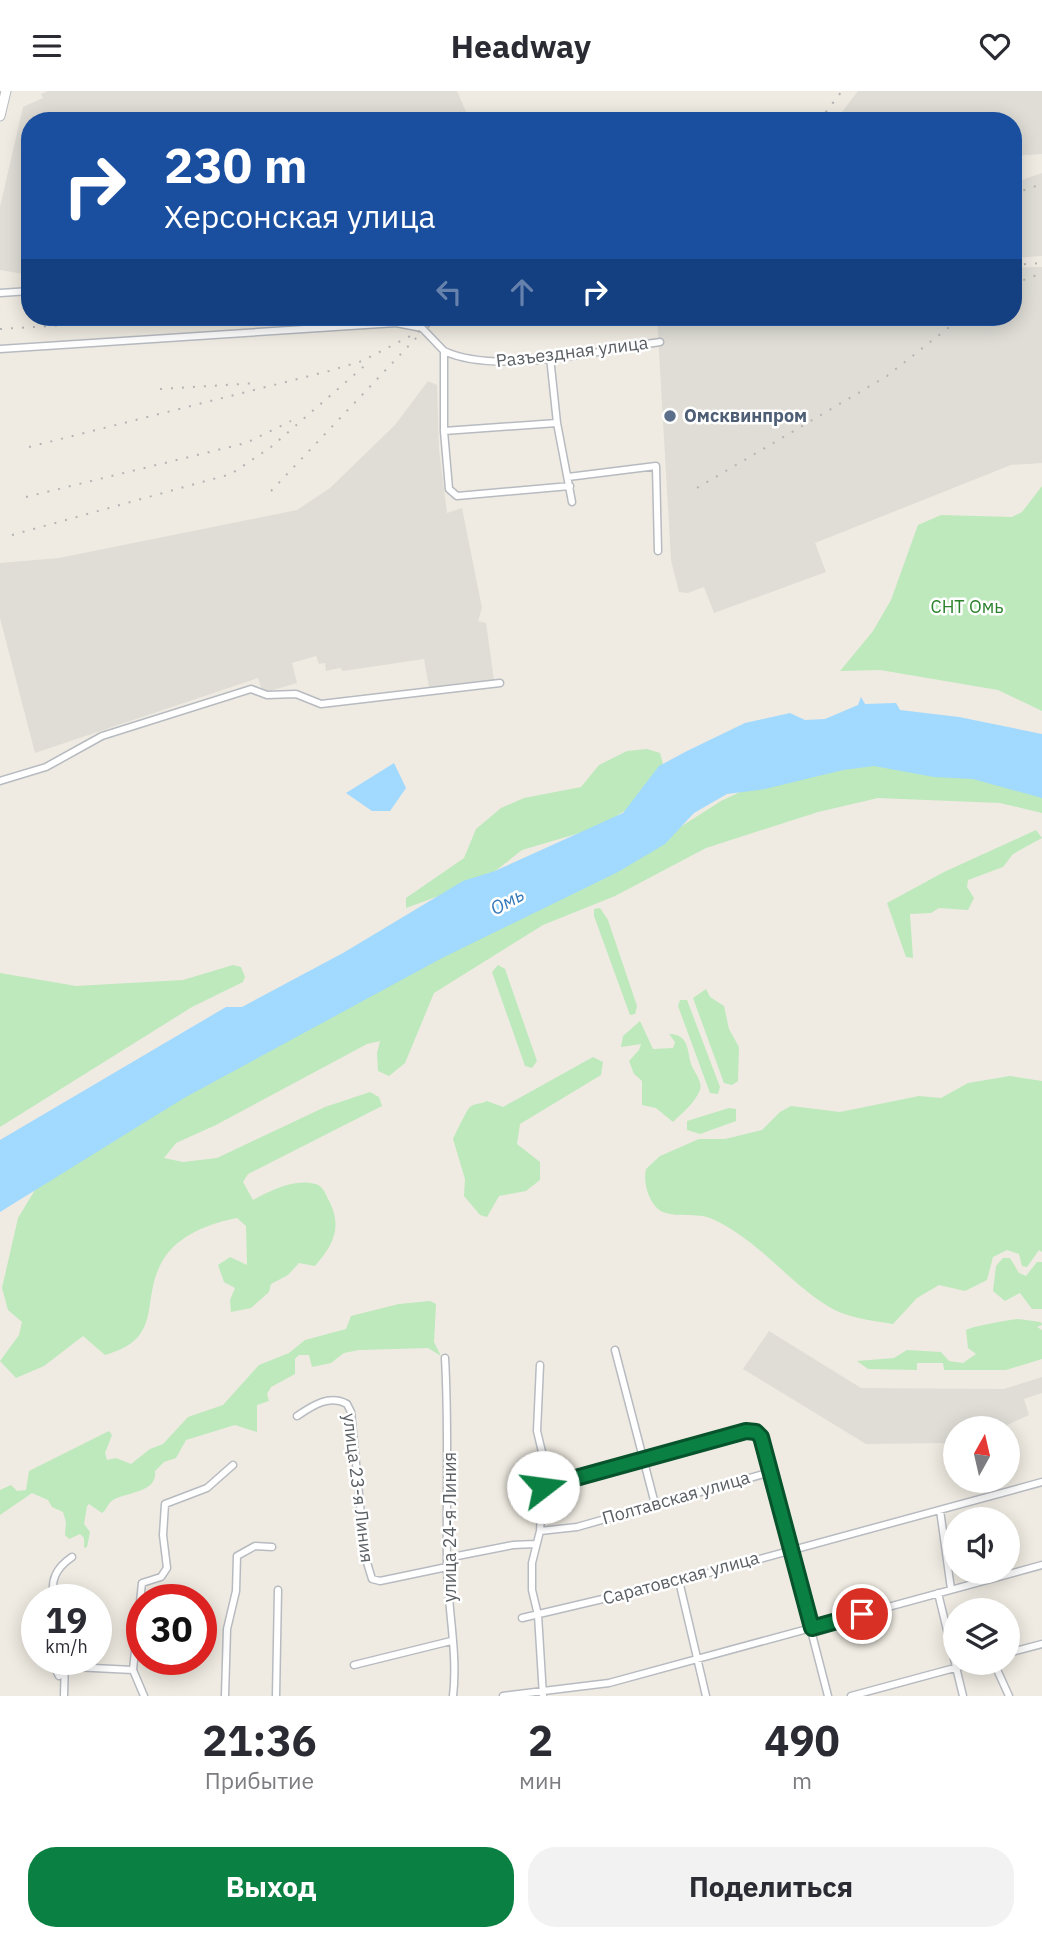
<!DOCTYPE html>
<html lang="ru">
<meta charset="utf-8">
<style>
body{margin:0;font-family:"IBM Plex Sans",sans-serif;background:#f2f2f3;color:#2b2b33;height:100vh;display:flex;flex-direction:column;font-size:26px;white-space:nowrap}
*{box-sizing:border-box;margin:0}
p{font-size:23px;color:#7c7c81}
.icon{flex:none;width:38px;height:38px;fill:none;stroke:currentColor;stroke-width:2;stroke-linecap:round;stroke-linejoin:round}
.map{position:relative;height:1605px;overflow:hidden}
.sheet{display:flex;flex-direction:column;background:#fff;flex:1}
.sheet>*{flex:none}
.top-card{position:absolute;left:21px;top:21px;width:1001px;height:214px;border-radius:28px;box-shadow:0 4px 18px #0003;background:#1a4fa0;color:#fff;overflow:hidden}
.needle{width:46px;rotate:8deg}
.controls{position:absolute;left:943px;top:1325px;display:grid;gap:14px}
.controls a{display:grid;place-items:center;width:77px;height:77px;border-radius:50%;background:#fff;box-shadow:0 4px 18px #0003;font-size:35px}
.speed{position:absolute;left:21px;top:1493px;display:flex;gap:14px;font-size:35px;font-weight:700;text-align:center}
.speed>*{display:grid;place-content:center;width:91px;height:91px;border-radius:50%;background:#fff;box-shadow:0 4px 18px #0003;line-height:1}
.speed small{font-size:18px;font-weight:400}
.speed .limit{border:10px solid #d22;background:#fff;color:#111}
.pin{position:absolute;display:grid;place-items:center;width:60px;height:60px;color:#fff;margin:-30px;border:4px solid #fff;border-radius:50%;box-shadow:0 2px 7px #0007}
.me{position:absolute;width:77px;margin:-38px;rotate:75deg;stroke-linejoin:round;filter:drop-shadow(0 0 5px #0008)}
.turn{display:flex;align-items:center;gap:24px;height:147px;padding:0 28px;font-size:32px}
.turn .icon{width:91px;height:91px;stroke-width:2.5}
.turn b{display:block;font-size:49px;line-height:60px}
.lanes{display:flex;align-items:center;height:66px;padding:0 28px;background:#0003;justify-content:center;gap:35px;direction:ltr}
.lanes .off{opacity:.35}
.eta{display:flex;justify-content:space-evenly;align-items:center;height:119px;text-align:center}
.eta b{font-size:42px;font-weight:700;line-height:49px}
.primary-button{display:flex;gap:14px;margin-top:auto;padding:14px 28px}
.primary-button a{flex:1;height:80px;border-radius:28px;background:#0b8043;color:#fff;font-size:28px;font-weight:700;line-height:80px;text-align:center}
.primary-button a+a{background:#f2f2f3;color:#2b2b33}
header{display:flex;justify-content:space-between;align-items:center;height:91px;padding:0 28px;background:#fff;font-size:32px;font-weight:700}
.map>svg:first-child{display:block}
</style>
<header><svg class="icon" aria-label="menu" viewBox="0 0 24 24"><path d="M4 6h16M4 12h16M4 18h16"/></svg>Headway<svg class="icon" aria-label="heart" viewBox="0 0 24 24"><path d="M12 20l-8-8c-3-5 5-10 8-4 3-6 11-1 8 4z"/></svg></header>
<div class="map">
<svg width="1042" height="1605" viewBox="0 0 1042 1605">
<rect width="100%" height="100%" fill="#efebe2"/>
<path fill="#dfddd6" d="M 48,0 L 457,0 L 470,30 L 30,30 L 30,184 L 0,179 L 0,116 L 23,16 L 43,7 L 41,3 Z
M 858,0 L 1042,0 L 1042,63 L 1013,65 L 1013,30 L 835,30 Z
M 1042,82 L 1042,165 L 1013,167 L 1013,92 Z
M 1031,176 L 1042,176 L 1042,372 L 1011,374 L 815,452 L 826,481 L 714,522 L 704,496 L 688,502 L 679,501 L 671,469 L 657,226 L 1013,226 L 1013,177 Z
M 428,290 L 437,294 L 439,358 L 447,422 L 462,417 L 482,517 L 478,530 L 486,532 L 494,589 L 429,596 L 424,568 L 343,580 L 340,577 L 326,580 L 325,572 L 319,573 L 316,565 L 292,572 L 297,592 L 263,602 L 258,587 L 35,662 L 0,527 L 0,472 L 59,467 L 297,419 L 330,397 L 395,334 Z
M 769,1240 L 861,1297 L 1004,1298 L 1042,1286 L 1042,1302 L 1024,1308 L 1029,1324 L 1001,1337 L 956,1337 L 955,1350 L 947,1352 L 866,1353 L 743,1278 Z"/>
<path fill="#bde9bc" d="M 1042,395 L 1042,620 L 998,599 L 880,579 L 840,580 L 873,540 L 891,509 L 918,434 L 941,424 L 1012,426 L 1022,421 Z
M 647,658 L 660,662 L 664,677 L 641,709 L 600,736 L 522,759 L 485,788 L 406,817 L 406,807 L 464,767 L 476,738 L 501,717 L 524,707 L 581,696 L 599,674 L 627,660 Z
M 868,672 L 957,681 L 1042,703 L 1042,722 L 1000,712 L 878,707 L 818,721 L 706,757 L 615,805 L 543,834 L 434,902 L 405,972 L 389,985 L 378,980 L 377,962 L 380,950 L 367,953 L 216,1034 L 176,1052 L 164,1067 L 183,1071 L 217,1067 L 325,1016 L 370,1001 L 379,1006 L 382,1015 L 248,1083 L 243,1091 L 253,1109 C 271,1099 295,1087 316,1093 C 322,1095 325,1101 327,1106 C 343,1134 335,1152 315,1175 L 299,1172 L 288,1184 L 271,1193 L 269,1201 L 251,1217 L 231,1221 L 230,1209 L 235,1197 L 224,1191 L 218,1174 L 230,1166 L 247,1174 L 246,1135 L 237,1127 C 210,1132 178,1144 163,1169 C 139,1209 166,1247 105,1264 L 83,1245 L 44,1275 L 16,1287 L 0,1270 L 19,1244 L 22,1231 L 8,1219 L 2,1197 L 18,1127 L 44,1084 L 77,1060 L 646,758 L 721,710 L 755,694 Z
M 1036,739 L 1042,747 L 1013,763 L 1003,776 L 968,789 L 967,796 L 974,807 L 968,819 L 939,817 L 931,822 L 910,823 L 913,867 L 906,866 L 887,812 L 944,781 Z
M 600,817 L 608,829 L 637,915 L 635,923 L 630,924 L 594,825 L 594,818 Z
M 233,874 L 241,876 L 245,886 L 243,891 L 192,916 L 0,1036 L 0,882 L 76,895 L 183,889 Z
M 498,874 L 505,878 L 537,970 L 532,977 L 525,975 L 492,881 Z
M 706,898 L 710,906 L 724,915 L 729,938 L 739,956 L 738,990 L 732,994 L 724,992 L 693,907 Z
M 680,909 L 687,909 L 720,996 L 718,1003 L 710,1002 L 678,915 Z
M 640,930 L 653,958 L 673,957 L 675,951 L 669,943 C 689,943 687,959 691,973 C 694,981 703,991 700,999 C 694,1013 683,1021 673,1031 L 656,1017 L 642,1014 L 642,990 L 634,983 L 629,970 L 639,959 L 641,953 L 621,956 L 623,945 Z
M 593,966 L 603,971 L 601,984 L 520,1033 L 517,1053 L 540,1071 L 540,1089 L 526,1100 L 499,1105 L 487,1126 L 480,1124 L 464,1105 L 465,1088 L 453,1048 C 455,1044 467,1018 470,1016 C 475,1012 481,1013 487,1010 L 503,1016 Z
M 1010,985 L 1042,990 L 1042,1161 L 1039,1159 L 1027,1176 L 1022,1175 L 1019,1163 L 1007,1159 L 993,1166 L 987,1189 L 965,1200 L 939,1194 L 917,1207 L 893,1233 C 870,1229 846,1227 826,1214 C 785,1188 758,1148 710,1127 C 694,1121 670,1128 658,1118 C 648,1109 643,1091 646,1078 L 660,1065 L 699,1048 L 725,1048 L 762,1039 L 780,1021 L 791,1015 L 840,1021 L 919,1005 L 941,1007 L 968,992 Z
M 729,1017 L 736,1018 L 736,1030 L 700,1043 L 687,1039 L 687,1030 Z
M 1003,1167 L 1010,1167 L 1019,1182 L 1026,1185 L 1037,1171 L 1042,1171 L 1042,1218 L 1032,1218 L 1020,1202 L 1005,1210 L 993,1200 L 996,1175 Z
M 430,1210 L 436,1213 L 434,1251 L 441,1265 L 428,1257 L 359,1259 L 344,1262 L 331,1272 L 312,1276 L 309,1264 L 299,1264 L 295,1268 L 295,1283 L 271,1296 L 267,1303 L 269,1310 L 257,1314 L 257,1341 L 235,1334 L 186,1349 L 176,1367 L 164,1371 L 155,1380 C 158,1402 125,1401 113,1409 C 107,1413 107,1419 102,1422 L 89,1413 L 87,1415 L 84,1433 L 90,1441 L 87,1456 L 84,1457 L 84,1447 L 80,1443 L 69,1448 L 65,1444 L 66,1431 L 63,1421 L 52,1416 L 48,1409 L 32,1402 L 0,1424 L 0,1399 L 11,1394 L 17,1400 L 26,1399 L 29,1380 L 109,1340 L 112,1344 L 105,1362 L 107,1369 L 116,1367 L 131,1373 L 150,1358 L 163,1353 L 188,1326 L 223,1314 L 259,1274 L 289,1262 L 305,1249 L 346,1238 L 351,1225 L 399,1213 Z
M 1018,1228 L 1041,1231 L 1042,1234 L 1037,1236 L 1042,1239 L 1042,1268 L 1006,1279 L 944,1279 L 943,1272 L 917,1272 L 917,1279 L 868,1278 L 857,1270 L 894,1267 L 907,1259 L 941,1261 L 949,1270 L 963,1272 L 976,1263 L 968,1257 L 966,1239 C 973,1235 1009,1229 1018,1228 Z"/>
<path fill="#a1d9ff" d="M 861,606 L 865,613 L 896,612 L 900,619 L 959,626 L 1042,643 L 1042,707 L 973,688 L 934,686 L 874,675 L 843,679 L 765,698 L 727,703 L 694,722 L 665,753 L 618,781 L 442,867 L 184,1007 L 0,1121 L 0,1049 L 226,916 L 242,916 L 343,862 L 463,790 L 495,780 L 623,722 L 659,675 L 687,660 L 745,632 L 790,622 L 805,629 L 825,628 L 858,614 Z
M 394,672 L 406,697 L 390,720 L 372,720 L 346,702 Z"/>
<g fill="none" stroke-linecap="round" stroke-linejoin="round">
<defs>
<path id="street" d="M 0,202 L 30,200
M 0,258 L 396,232 L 422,237 L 444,260
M 444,260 L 444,340 L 449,398 L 457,405 L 570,395
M 444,260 C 497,285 602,259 660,251
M 550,266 L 557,332 L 572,411
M 444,340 L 557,332
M 568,386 L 656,375 L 658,460
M 0,690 L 46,676 L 102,645 L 251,598 L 267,604 L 296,603 L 321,613 L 500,592
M 615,1259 L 655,1413
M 445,1267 C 449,1337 446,1406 447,1476 C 448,1519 458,1563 453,1605
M 540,1274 L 537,1340 L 542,1361 L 543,1396 L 540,1440 L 532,1472 L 532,1499 L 538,1524 L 543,1605
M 297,1325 C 312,1315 329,1303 347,1313 L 351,1321 L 365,1465 L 372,1488 L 380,1490 L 447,1476
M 543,1396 L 746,1341 L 756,1341 L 761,1346 L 828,1605
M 940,1419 L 951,1498
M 540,1440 L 577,1436 L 771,1381
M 447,1467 L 513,1454 L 535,1453
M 679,1490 L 706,1605
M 938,1502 L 963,1605
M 54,1508 C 50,1489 56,1477 72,1466
M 522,1527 L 679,1490 L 1042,1391
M 1008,1562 L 1042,1553
M 50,1568 L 59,1585
M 994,1572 L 1009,1605
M 354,1574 L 451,1550
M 58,1582 L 74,1576 L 133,1579
M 64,1605 L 65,1568
M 144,1605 L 133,1579 L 142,1492 L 161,1486 L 167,1477 L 163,1444 L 165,1413 L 207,1397 L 233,1374
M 225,1605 L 227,1538 L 236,1500 L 237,1465 L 255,1455 L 272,1456
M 276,1605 L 278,1499
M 503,1605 L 609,1592 L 1042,1474
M 851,1605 L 973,1572"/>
<path id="secondary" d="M 0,25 L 6,0"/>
</defs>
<use href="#street" stroke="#b7bbc0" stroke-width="9"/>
<use href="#secondary" stroke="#b7bcc2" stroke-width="11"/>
<use href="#street" stroke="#fff" stroke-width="6"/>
<use href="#secondary" stroke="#fff" stroke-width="9"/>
<path stroke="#b4b5b5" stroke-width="2" stroke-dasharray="2 9" stroke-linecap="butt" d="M 819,30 L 842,0
M 1013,103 L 1042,93
M 1013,174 L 1042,172
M 1013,193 L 1042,182
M 164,233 L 284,226
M 0,238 L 67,234 L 126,226
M 160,298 L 258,292
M 29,356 L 329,280 L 362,270 L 447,226
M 697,397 L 887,285 L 962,226
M 271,400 L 417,246
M 26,406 L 246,352 L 291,330
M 12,444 L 231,383 L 271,356 L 369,271"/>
</g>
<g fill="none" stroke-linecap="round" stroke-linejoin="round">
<defs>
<path id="route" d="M 543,1396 L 746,1340 L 756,1341 L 761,1346 L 812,1537 L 862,1523"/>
</defs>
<use href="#route" stroke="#07532c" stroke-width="18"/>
<use href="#route" stroke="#0b8043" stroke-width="12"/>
</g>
<circle fill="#5c6f8a" stroke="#fff" stroke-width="2.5" cx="670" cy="325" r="7"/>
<g text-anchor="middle" stroke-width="5" stroke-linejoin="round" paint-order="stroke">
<g font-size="18" fill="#5a5f64" stroke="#fff">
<text transform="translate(572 261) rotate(-7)" y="6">Разъездная улица</text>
<text transform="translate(358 1397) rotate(83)" y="6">улица 23-я Линия</text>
<text transform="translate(676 1407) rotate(-16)" y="6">Полтавская улица</text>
<text transform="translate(450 1436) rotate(-90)" y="6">улица 24-я Линия</text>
<text transform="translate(681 1487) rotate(-15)" y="6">Саратовская улица</text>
</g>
<g font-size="18" font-weight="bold" fill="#4e5e75" stroke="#fff" text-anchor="start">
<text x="684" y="331">Омсквинпром</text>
</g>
<g font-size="18" fill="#2c822d" stroke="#fff">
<text x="967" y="522">СНТ Омь</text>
</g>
<g font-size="19" font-style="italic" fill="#357aba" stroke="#fff">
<text transform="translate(507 810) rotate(-29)" y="7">Омь</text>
</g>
</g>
</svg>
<div class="controls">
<a><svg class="needle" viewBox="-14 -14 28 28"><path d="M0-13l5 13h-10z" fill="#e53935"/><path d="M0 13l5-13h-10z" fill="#7c7c81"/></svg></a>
<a><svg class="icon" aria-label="sound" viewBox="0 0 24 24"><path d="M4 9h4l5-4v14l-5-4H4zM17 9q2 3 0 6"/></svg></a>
<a><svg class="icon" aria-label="layers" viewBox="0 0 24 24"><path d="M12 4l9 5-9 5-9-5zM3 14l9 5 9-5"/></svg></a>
</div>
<div class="speed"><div>19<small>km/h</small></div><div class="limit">30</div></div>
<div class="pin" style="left:862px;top:1523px;background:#d93025"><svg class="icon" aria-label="arrive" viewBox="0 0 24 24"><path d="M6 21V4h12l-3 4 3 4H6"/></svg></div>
<svg class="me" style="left:543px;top:1396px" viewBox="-20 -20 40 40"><circle r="19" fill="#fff"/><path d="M0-13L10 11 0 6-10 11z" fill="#0b8043"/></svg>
<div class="top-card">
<div class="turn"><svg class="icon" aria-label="right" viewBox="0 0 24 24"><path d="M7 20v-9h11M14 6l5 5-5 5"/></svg><div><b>230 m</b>Херсонская улица</div></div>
<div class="lanes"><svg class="icon off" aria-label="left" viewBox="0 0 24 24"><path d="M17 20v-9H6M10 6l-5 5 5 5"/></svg><svg class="icon off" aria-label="ahead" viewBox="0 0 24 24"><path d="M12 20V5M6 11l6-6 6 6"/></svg><svg class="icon" aria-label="right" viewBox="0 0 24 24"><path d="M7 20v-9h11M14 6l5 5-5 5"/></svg></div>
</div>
</div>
<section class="sheet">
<div class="eta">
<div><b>21:36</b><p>Прибытие</p></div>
<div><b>2</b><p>мин</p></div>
<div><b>490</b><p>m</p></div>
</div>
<div class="primary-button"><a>Выход</a><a>Поделиться</a></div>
</section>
